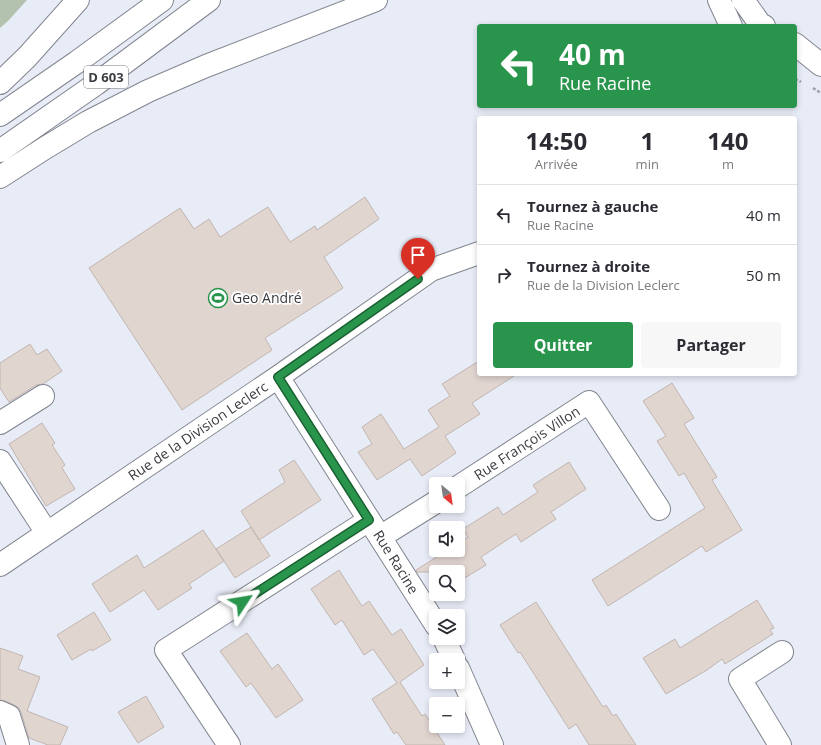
<!DOCTYPE html>
<html lang="fr">
<meta charset="utf-8">
<style>
body{margin:0;font-family:"Open Sans",sans-serif;background:#f7f7f7;color:#2b2b33;height:100vh;display:flex;flex-direction:column;font-size:15px;white-space:nowrap}
*{box-sizing:border-box;margin:0}
p{font-size:13px;color:#7c7c81}
.icon{flex:none;width:22px;height:22px;fill:none;stroke:currentColor;stroke-width:2;stroke-linecap:round;stroke-linejoin:round}
.map{position:relative;flex:1;overflow:hidden}
.drawer{position:absolute;left:477px;top:116px;width:320px;height:260px;display:flex;flex-direction:column;background:#fff;border-radius:4px;box-shadow:0 2px 6px #0003}
.drawer>*{flex:none}
.banner{position:absolute;left:477px;top:24px;width:320px;height:84px;border-radius:4px;box-shadow:0 2px 6px #0003;background:#28944c;color:#fff;overflow:hidden}
.needle{width:26px;rotate:151deg}
.tools{position:absolute;left:429px;top:477px;display:grid;gap:8px}
.tools a{display:grid;place-items:center;width:36px;height:36px;border-radius:4px;background:#fff;box-shadow:0 2px 6px #0003;font-size:20px}
.pin{position:absolute;display:grid;place-items:center;width:34px;height:34px;color:#fff;margin:-41px -17px;border-radius:50% 50% 50% 0;rotate:-45deg;box-shadow:0 0 4px #0007}
.pin .icon{rotate:45deg}
.me{position:absolute;width:44px;margin:-22px;rotate:57deg;stroke-linejoin:round;filter:drop-shadow(0 0 3px #0008)}
.turn{display:flex;align-items:center;gap:14px;height:84px;padding:0 16px;font-size:18px}
.turn .icon{width:52px;height:52px;stroke-width:2.5}
.turn b{display:block;font-size:28px;line-height:34px}
.eta{display:flex;justify-content:space-evenly;align-items:center;height:68px;text-align:center}
.eta b{font-size:24px;font-weight:700;line-height:28px}
.primary-button{display:flex;gap:8px;margin-top:auto;padding:8px 16px}
.primary-button a{flex:1;height:46px;border-radius:4px;background:#28944c;color:#fff;font-size:16px;font-weight:700;line-height:46px;text-align:center}
.primary-button a+a{background:#f7f7f7;color:#2b2b33}
ul{padding:0;list-style:none}
li{display:flex;align-items:center;gap:12px;height:60px;padding:0 16px;border-top:1px solid #e1e1e2}
li div{flex:1}
li b{display:block;font-size:15px}
li em{font-style:normal}
.map>svg:first-child{display:block}
</style>
<div class="map">
<svg width="821" height="745" viewBox="0 0 821 745">
<rect width="100%" height="100%" fill="#e8ecf7"/>
<path fill="#b3c2af" d="M 0,0 L 27,0 L 8,21 L 0,28 Z"/>
<path fill="#e1d5d0" stroke="#c1b5b0" d="M 365,197 L 379,219 L 324,257 L 343,288 L 265,338 L 272,350 L 182,410 L 89,268 L 180,208 L 194,229 L 209,219 L 220,237 L 268,207 L 290,242 L 315,226 L 317,230 Z
M 30,344 L 37,355 L 47,349 L 62,371 L 43,384 L 36,385 L 9,402 L 0,388 L 0,363 Z
M 479,361 L 479,374 L 517,374 L 472,403 L 480,414 L 445,436 L 456,453 L 422,476 L 410,459 L 377,480 L 358,452 L 372,444 L 362,427 L 381,414 L 404,449 L 439,427 L 428,410 L 450,396 L 442,384 Z
M 672,383 L 694,418 L 684,424 L 717,477 L 712,480 L 742,530 L 706,552 L 702,546 L 608,606 L 592,580 L 705,508 L 684,473 L 679,476 L 657,441 L 666,436 L 643,401 Z
M 42,423 L 55,443 L 52,445 L 65,465 L 62,468 L 75,489 L 46,506 L 9,444 Z
M 294,460 L 321,500 L 259,540 L 241,511 L 285,482 L 279,470 Z
M 569,462 L 586,489 L 551,512 L 556,519 L 521,542 L 516,534 L 481,557 L 486,565 L 458,582 L 458,572 L 417,572 L 416,570 L 448,550 L 458,550 L 458,544 L 468,537 L 463,529 L 498,507 L 503,515 L 538,492 L 533,485 Z
M 251,527 L 270,556 L 235,578 L 216,549 Z
M 203,530 L 224,561 L 189,584 L 192,588 L 158,610 L 144,590 L 110,612 L 92,584 L 137,555 L 144,568 Z
M 339,570 L 362,606 L 369,601 L 392,635 L 401,629 L 424,665 L 400,682 L 422,716 L 425,714 L 445,745 L 406,745 L 397,732 L 394,734 L 372,699 L 397,683 L 373,649 L 364,655 L 342,620 L 335,625 L 311,589 Z
M 757,600 L 774,628 L 770,630 L 773,634 L 725,664 L 722,659 L 707,670 L 666,694 L 643,658 L 675,639 L 680,648 Z
M 536,602 L 603,707 L 606,705 L 613,716 L 616,714 L 636,745 L 589,745 L 576,724 L 569,729 L 520,652 L 518,653 L 500,625 Z
M 94,612 L 111,640 L 92,651 L 91,649 L 72,660 L 57,635 Z
M 247,633 L 272,669 L 278,664 L 303,700 L 276,718 L 251,683 L 246,687 L 220,651 Z
M 0,648 L 23,656 L 18,669 L 40,677 L 27,711 L 68,727 L 60,745 L 48,745 L 29,738 L 21,712 L 19,708 L 14,705 L 5,701 L 0,700 Z
M 146,696 L 164,727 L 138,743 L 118,712 Z"/>
<g fill="none" stroke-linecap="round" stroke-linejoin="round">
<defs>
<path id="minor" d="M 278,377 L 436,625
M 0,423 L 43,396
M 0,461 L 47,533
M 458,487 L 589,402 L 659,509
M 380,537 L 436,502
M 0,565 L 278,377 L 431,270 L 479,253
M 444,638 L 454,660
M 458,668 L 492,745
M 0,712 L 9,716 L 18,745
M 229,745 L 166,650 L 369,520
M 780,745 L 740,679 L 782,652"/>
<path id="major" d="M 719,0 L 731,26
M 743,0 L 760,24 L 764,26
M 795,44 L 821,65"/>
<path id="highway" d="M 0,83 L 27,57 L 78,0
M 0,115 L 77,62 L 162,0
M 0,151 L 96,84 L 209,0
M 0,177 L 45,148 L 88,122 L 148,91 L 206,66 L 376,0"/>
</defs>
<use href="#minor" stroke="#82858f" stroke-width="24"/>
<use href="#major" stroke="#82858f" stroke-width="24"/>
<use href="#highway" stroke="#82858f" stroke-width="24"/>
<path stroke="#9fa1aa" stroke-width="2.5" stroke-dasharray="3 2" stroke-linecap="butt" d="M 795,79 L 801,82
M 813,88 L 821,93"/>
<use href="#minor" stroke="#fff" stroke-width="22"/>
<use href="#major" stroke="#fff" stroke-width="22"/>
<use href="#highway" stroke="#fff" stroke-width="22"/>
</g>
<g fill="none" stroke-linecap="round" stroke-linejoin="round">
<defs>
<path id="route" d="M 242,602 L 369,520 L 278,377 L 418,279"/>
</defs>
<use href="#route" stroke="#1a6031" stroke-width="10"/>
<use href="#route" stroke="#28944c" stroke-width="7"/>
</g>
<defs>
<symbol id="stadium-ring" viewBox="-11 -11 22 22"><circle r="9.5" fill="#fff" stroke="#28944c" stroke-width="1.5"/><path d="M0-5a6.5 5 0 1 0 0 10a6.5 5 0 1 0 0-10ZM-3.5-1.8h7v3.6h-7Z" fill="#28944c"/></symbol>
</defs>
<g fill-rule="evenodd">
<use href="#stadium-ring" x="207" y="287" width="22" height="22"/>
</g>
<g text-anchor="middle" stroke-width="3.5" stroke-linejoin="round" paint-order="stroke">
<rect fill="#fff" stroke="#76767a" stroke-width="1" x="84" y="66" width="44" height="22" rx="3"/>
<g font-size="13" font-weight="bold" fill="#3b3c41">
<text x="106" y="82">D 603</text>
</g>
<g font-size="14" fill="#3b3c41" stroke="#fff" text-anchor="start">
<text x="232" y="303">Geo André</text>
</g>
<g font-size="14" fill="#3b3c41" stroke="#fff">
<text transform="translate(198 431) rotate(-34)" y="5">Rue de la Division Leclerc</text>
<text transform="translate(527 443) rotate(-33)" y="5">Rue François Villon</text>
<text transform="translate(396 562) rotate(58)" y="5">Rue Racine</text>
</g>
</g>
</svg>
<div class="tools">
<a><svg class="needle" viewBox="-14 -14 28 28"><path d="M0-13l5 13h-10z" fill="#e53935"/><path d="M0 13l5-13h-10z" fill="#7c7c81"/></svg></a>
<a><svg class="icon" aria-label="sound" viewBox="0 0 24 24"><path d="M4 9h4l5-4v14l-5-4H4zM17 9q2 3 0 6"/></svg></a>
<a><svg class="icon" aria-label="search" viewBox="0 0 24 24"><circle cx="10" cy="10" r="6"/><path d="M15 15l6 6"/></svg></a>
<a><svg class="icon" aria-label="layers" viewBox="0 0 24 24"><path d="M12 4l9 5-9 5-9-5zM3 14l9 5 9-5"/></svg></a>
<a>+</a>
<a>−</a>
</div>
<div class="pin" style="left:418px;top:279px;background:#d93025"><svg class="icon" aria-label="arrive" viewBox="0 0 24 24"><path d="M6 21V4h12l-3 4 3 4H6"/></svg></div>
<svg class="me" style="left:242px;top:602px" viewBox="-20 -20 40 40"><path d="M0-17L14 15 0 8-14 15z" fill="#28944c" stroke="#fff" stroke-width="4"/></svg>
<div class="banner">
<div class="turn"><svg class="icon" aria-label="left" viewBox="0 0 24 24"><path d="M17 20v-9H6M10 6l-5 5 5 5"/></svg><div><b>40 m</b>Rue Racine</div></div>
</div>
<section class="drawer">
<div class="eta">
<div><b>14:50</b><p>Arrivée</p></div>
<div><b>1</b><p>min</p></div>
<div><b>140</b><p>m</p></div>
</div>
<ul>
<li><svg class="icon" aria-label="left" viewBox="0 0 24 24"><path d="M17 20v-9H6M10 6l-5 5 5 5"/></svg><div><b>Tournez à gauche</b><p>Rue Racine</p></div><em>40 m</em></li>
<li><svg class="icon" aria-label="right" viewBox="0 0 24 24"><path d="M7 20v-9h11M14 6l5 5-5 5"/></svg><div><b>Tournez à droite</b><p>Rue de la Division Leclerc</p></div><em>50 m</em></li>
</ul>
<div class="primary-button"><a>Quitter</a><a>Partager</a></div>
</section>
</div>
